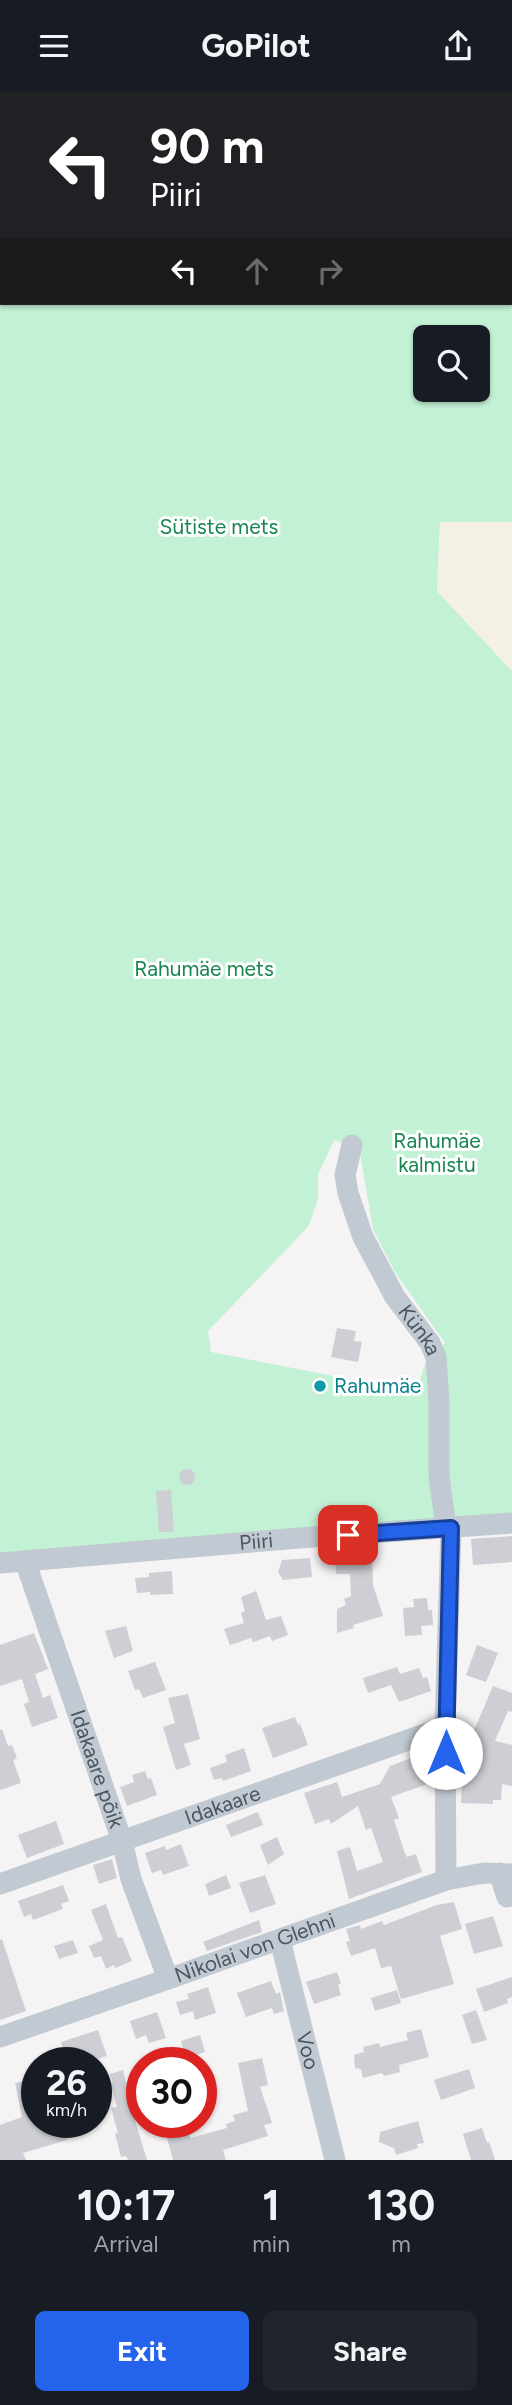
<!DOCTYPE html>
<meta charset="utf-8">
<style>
body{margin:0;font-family:Figtree,sans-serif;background:#20242c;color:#f1f3f6;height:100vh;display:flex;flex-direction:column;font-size:26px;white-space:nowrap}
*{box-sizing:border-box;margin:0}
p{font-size:23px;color:#9ea1a6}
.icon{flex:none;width:38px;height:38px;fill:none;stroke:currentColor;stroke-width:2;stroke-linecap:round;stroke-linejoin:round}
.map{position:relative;height:2069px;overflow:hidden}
.panel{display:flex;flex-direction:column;background:#171b24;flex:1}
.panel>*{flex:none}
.top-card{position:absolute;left:0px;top:0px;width:513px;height:214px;box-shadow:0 2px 5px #0004;background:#202124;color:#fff;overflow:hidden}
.fabs{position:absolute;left:413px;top:234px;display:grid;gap:14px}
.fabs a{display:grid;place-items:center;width:77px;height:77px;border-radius:10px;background:#171b24;box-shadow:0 2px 5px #0004;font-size:35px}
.speed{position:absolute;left:21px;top:1956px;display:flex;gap:14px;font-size:35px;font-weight:700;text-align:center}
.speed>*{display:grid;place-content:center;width:91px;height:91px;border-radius:50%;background:#171b24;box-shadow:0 2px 5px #0004;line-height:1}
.speed small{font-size:18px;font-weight:400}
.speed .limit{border:10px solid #d22;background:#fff;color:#111}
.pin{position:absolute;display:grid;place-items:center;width:60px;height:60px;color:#fff;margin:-30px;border-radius:14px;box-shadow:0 4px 10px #0006}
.me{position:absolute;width:77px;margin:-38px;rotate:0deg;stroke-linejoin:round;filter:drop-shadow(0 0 5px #0008)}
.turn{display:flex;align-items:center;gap:24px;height:147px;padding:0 35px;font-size:32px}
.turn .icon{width:91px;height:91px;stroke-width:2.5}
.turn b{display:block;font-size:49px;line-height:60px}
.lanes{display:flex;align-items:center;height:66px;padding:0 35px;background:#0003;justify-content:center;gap:35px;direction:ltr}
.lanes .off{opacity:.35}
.eta{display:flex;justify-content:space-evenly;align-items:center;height:119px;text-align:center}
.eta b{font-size:42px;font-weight:700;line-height:49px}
.button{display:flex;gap:14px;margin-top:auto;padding:14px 35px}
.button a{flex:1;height:80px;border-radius:10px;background:#2563eb;color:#fff;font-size:28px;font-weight:700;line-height:80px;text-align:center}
.button a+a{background:#20242c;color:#f1f3f6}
header{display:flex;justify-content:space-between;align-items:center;height:91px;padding:0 35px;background:#171b24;font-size:32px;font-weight:700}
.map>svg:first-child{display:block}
</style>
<header><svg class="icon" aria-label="menu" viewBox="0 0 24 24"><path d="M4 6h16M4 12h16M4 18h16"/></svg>GoPilot<svg class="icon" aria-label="share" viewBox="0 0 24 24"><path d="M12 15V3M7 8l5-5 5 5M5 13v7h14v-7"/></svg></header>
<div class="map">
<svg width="512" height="2069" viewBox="0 0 512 2069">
<rect width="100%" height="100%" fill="#f5f3f3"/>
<path fill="#c3f1d5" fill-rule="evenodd" d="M 0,0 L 512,0 L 512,431 L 440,432 L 437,500 L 512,580 L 512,1432 L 0,1472 ZM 2,2 L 511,2 L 511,212 L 2,212 ZM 425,247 L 478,247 L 478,299 L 425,299 ZM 334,1049 L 359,1057 L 373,1138 L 395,1181 L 445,1252 L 426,1270 L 416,1301 L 211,1261 L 208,1240 L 308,1136 L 318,1109 L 318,1084 Z"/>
<path fill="#f5f0e5" d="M 440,431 L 512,431 L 512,580 L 437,500 Z"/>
<path fill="#cdcfd5" d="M 337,1237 L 356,1240 L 354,1250 L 362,1251 L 358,1271 L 331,1266 Z
M179 1386a8 8 0 1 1 16 0a8 8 0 1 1-16 0Z
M 171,1399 L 174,1441 L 159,1441 L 156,1400 Z
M 512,1445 L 512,1471 L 473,1474 L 471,1448 Z
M 372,1462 L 373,1494 L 383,1525 L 353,1534 L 354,1537 L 337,1542 L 337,1518 L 346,1514 L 344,1508 L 351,1505 L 350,1483 L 336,1483 L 335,1463 Z
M 310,1467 L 312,1486 L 283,1489 L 278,1481 L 282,1469 Z
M 172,1480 L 173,1503 L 150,1504 L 150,1501 L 137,1502 L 135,1487 L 149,1486 L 149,1482 Z
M 256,1500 L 266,1529 L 281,1525 L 288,1544 L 272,1550 L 270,1545 L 253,1551 L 251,1547 L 230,1554 L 224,1538 L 244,1532 L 241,1522 L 245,1520 L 241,1506 Z
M 427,1507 L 428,1519 L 432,1519 L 433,1534 L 421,1535 L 422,1544 L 405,1545 L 403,1517 L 414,1516 L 413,1508 Z
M 126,1535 L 133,1560 L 114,1567 L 105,1540 Z
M 34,1542 L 48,1578 L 35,1583 L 43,1607 L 50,1604 L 58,1627 L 32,1636 L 24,1613 L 29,1611 L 22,1588 L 0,1595 L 0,1554 Z
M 477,1554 L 498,1562 L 486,1591 L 466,1584 Z
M 155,1571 L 166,1599 L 143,1607 L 139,1598 L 135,1599 L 128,1580 Z
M 397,1576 L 400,1583 L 419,1577 L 423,1587 L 427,1586 L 431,1600 L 399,1611 L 391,1594 L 368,1602 L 363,1587 Z
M 493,1595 L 512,1602 L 512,1621 L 508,1620 L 495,1650 L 512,1654 L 512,1695 L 502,1693 L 501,1709 L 493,1709 L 493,1713 L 461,1712 L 462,1688 L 467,1689 L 474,1666 L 458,1662 L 461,1641 L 472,1644 Z
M 188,1603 L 200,1648 L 184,1653 L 191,1674 L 176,1679 L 163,1636 L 175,1632 L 168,1607 Z
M 295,1626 L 298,1634 L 300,1633 L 308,1654 L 273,1667 L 262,1637 Z
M 2,1638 L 8,1655 L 12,1654 L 17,1667 L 13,1669 L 21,1692 L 0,1699 L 0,1639 Z
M 244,1657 L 251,1680 L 223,1690 L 222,1687 L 214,1689 L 210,1677 L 227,1671 L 225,1664 Z
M 428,1661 L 432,1674 L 424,1677 L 430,1692 L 391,1706 L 399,1727 L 394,1729 L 404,1760 L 407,1766 L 416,1763 L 422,1781 L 349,1808 L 337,1760 L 350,1756 L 357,1780 L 383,1771 L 371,1737 L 366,1739 L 358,1715 L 331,1733 L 329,1728 L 315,1733 L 304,1702 L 337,1691 L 342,1706 L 380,1693 L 390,1675 Z
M 145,1680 L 148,1688 L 151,1687 L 157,1704 L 127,1715 L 120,1696 L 134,1691 L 132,1684 Z
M 258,1721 L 263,1734 L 231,1746 L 226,1734 Z
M 56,1730 L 64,1753 L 27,1767 L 18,1744 Z
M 277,1746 L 284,1763 L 268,1774 L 260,1754 Z
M 181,1753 L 189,1775 L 163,1784 L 161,1779 L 152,1782 L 145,1762 L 165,1755 L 166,1759 Z
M 112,1768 L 117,1787 L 99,1793 L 93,1774 Z
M 226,1784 L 231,1797 L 209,1805 L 205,1793 Z
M 265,1784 L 276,1813 L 250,1822 L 239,1792 Z
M 63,1794 L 69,1810 L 61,1813 L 63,1818 L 33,1829 L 31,1823 L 24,1826 L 18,1810 Z
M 454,1811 L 462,1838 L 440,1845 L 454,1893 L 401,1908 L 391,1875 L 381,1877 L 375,1857 L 351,1865 L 346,1851 L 350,1850 L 346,1838 L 360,1834 L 361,1838 L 382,1830 L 384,1834 L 437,1814 Z
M 106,1813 L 118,1847 L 122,1846 L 132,1870 L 115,1877 L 114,1874 L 106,1878 L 101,1865 L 94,1867 L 89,1855 L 103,1849 L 91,1819 Z
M 493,1825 L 503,1855 L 474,1863 L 465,1833 Z
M 259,1829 L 262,1841 L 207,1860 L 203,1851 Z
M 2,1848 L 26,1920 L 0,1929 L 0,1849 Z
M 73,1849 L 78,1862 L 59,1868 L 54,1855 Z
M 337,1881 L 341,1892 L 338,1894 L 341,1904 L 314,1913 L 306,1891 Z
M 512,1886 L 512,1906 L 507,1908 L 508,1912 L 484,1921 L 476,1898 Z
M 271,1890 L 276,1903 L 280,1901 L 284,1920 L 274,1923 L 272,1917 L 246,1926 L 237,1902 Z
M 208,1896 L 216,1922 L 195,1929 L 193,1920 L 180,1924 L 176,1911 L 189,1908 L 187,1903 Z
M 397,1899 L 401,1912 L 375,1920 L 371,1907 Z
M 476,1919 L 487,1949 L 472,1953 L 462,1924 Z
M 157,1921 L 166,1947 L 149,1952 L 146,1944 L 136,1948 L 130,1930 Z
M 421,1938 L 429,1966 L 399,1974 L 400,1981 L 384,1985 L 382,1982 L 363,1987 L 361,1978 L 355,1977 L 354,1964 L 364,1961 L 363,1956 L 379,1952 L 380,1956 L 408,1949 L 406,1942 Z
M 98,1939 L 107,1965 L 85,1972 L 82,1968 L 67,1972 L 61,1951 Z
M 200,1944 L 205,1961 L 186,1967 L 181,1950 Z
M 262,1967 L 268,1994 L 260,1996 L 272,2032 L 264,2034 L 268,2045 L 223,2059 L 226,2069 L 173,2069 L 165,2040 L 187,2034 L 190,2047 L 227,2037 L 226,2033 L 235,2030 L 233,2024 L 248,2020 L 238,1972 Z
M 469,1978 L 475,1997 L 441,2009 L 434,1989 Z
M 123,1979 L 134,2026 L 147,2069 L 128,2069 L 126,2065 L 121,2066 L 115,2043 L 118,2042 L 111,2017 L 117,2016 L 110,1992 L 113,1992 L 110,1983 Z
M 37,1987 L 37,2032 L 62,2032 L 67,2049 L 23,2062 L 26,2069 L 0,2069 L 0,2034 L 22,2026 L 15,1992 Z
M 418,2030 L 424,2052 L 417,2053 L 418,2057 L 396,2064 L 394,2057 L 379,2051 L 380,2041 Z
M 482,2037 L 487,2052 L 489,2051 L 495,2069 L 471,2069 L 463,2043 Z"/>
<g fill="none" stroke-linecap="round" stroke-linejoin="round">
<g stroke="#c1cad2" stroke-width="21">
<path id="s1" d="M 352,1054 L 345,1084 L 348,1102 L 363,1146 L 395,1206 L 430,1252 L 436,1266 L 439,1312 L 439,1385 L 446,1437"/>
<path id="s2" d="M 25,1470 L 122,1750 L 131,1788 L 168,1888"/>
<path id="s3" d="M 0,1472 L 299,1447 L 512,1432"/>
<path d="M 499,1782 L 507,1806"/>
<path d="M 446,1789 L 445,1636 L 451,1437"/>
<path id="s4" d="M 0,1793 L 445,1636"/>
<path id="s5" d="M 280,1849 L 335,2069"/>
<path id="s6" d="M 0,1946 L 168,1888 L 446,1789 L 484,1782 L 512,1783"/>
</g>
</g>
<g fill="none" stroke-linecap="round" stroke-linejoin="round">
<defs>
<path id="route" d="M 348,1444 L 451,1437 L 446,1662"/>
</defs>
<use href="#route" stroke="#184099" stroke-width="18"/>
<use href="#route" stroke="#2563eb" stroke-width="12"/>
</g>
<circle fill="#0f9aa8" stroke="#fff" stroke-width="2.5" cx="320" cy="1295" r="7"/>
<g text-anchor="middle" stroke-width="6" stroke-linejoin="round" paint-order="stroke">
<g font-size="21" fill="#17864f" stroke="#fff">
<text x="219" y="443">Sütiste mets</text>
<text x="204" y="885">Rahumäe mets</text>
<text x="437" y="1057">Rahumäe<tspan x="437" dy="24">kalmistu</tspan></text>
</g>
<g font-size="21" fill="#4a5661" stroke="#fff">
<text dy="7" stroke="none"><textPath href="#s1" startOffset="205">Künka</textPath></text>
<text dy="7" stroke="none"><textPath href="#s3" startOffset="257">Piiri</textPath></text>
<text dy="7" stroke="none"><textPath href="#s2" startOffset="220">Idakaare põik</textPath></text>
<text dy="7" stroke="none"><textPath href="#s4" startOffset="236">Idakaare</textPath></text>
<text dy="7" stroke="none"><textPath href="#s6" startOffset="270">Nikolai von Glehni</textPath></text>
<text dy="7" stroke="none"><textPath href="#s5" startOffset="114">Voo</textPath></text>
</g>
<g font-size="21" fill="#0d838f" stroke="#fff" text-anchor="start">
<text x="334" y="1302">Rahumäe</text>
</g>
</g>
</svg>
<div class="fabs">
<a><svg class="icon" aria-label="search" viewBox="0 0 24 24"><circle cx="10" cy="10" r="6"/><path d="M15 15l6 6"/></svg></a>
</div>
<div class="speed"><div>26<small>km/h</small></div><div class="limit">30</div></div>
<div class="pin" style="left:348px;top:1444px;background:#d93025"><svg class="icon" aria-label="arrive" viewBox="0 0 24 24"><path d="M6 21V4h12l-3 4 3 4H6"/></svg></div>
<svg class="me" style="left:446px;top:1662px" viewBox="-20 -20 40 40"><circle r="19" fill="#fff"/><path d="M0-13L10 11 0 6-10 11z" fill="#2563eb"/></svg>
<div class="top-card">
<div class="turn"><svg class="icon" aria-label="left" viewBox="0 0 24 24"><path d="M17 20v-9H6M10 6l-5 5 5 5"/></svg><div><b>90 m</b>Piiri</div></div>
<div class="lanes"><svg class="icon" aria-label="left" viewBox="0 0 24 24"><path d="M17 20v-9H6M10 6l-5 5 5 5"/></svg><svg class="icon off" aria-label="ahead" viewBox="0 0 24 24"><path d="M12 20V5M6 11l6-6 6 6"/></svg><svg class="icon off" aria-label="right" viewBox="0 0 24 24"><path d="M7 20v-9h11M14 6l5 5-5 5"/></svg></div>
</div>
</div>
<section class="panel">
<div class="eta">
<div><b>10:17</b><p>Arrival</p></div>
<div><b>1</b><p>min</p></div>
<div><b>130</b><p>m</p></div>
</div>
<div class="button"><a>Exit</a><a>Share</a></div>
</section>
